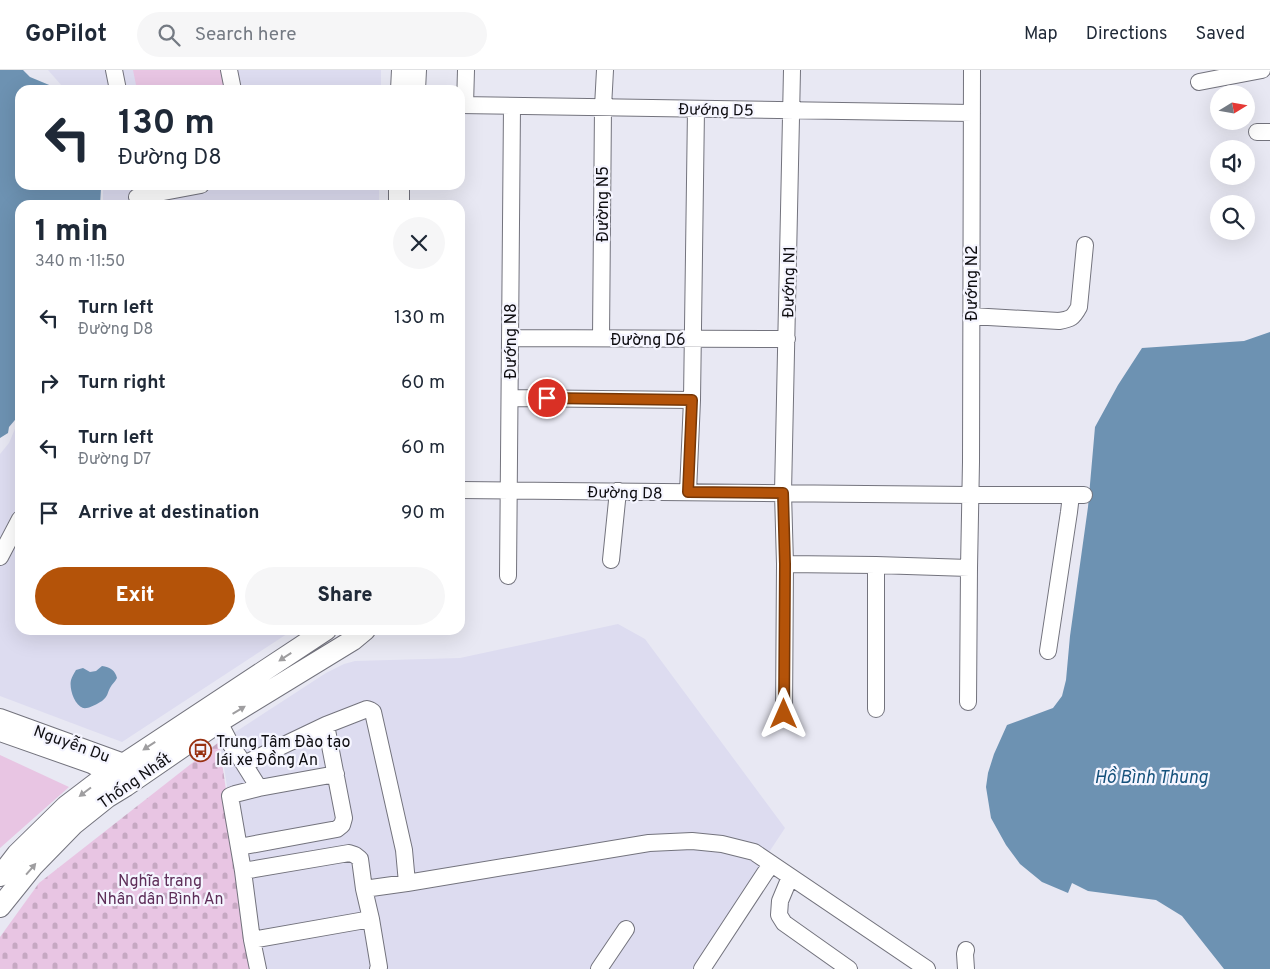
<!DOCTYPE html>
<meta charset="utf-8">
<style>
body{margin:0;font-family:Overpass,sans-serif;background:#f6f6f7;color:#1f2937;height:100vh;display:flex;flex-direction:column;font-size:19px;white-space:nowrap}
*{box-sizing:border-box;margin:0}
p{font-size:16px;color:#747a83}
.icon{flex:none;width:28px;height:28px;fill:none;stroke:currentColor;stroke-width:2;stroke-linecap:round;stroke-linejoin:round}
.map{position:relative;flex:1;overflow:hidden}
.details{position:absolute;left:15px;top:130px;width:450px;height:435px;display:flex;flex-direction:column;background:#fff;border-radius:15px;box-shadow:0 5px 20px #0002}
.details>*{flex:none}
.hud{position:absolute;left:15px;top:15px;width:450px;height:105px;border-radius:15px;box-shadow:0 5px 20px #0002;background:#fff;color:#1f2937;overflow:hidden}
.needle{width:32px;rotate:79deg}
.fabs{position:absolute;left:1210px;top:15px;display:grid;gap:10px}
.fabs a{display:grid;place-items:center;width:45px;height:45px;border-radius:50%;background:#fff;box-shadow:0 5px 20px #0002;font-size:25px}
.pin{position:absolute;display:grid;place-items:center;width:42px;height:42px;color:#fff;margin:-21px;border:2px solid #fff;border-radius:50%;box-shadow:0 1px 5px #0007}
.me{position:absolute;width:55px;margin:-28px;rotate:0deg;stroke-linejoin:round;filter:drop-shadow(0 0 4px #0008)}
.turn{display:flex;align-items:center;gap:18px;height:105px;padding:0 20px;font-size:22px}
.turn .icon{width:65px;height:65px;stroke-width:2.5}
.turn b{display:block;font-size:35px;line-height:42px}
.round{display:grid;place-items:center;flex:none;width:52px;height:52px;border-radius:26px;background:#f6f6f7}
.overview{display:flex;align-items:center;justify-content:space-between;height:85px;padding:0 20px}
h1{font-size:30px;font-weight:800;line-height:38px}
.action{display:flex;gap:10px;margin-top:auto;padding:10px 20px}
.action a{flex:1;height:58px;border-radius:30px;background:#b45309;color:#fff;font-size:20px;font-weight:800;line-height:58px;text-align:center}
.action a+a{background:#f6f6f7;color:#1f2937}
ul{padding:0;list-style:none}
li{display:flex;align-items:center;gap:15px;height:65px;padding:0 20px}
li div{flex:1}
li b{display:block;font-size:19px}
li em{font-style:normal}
header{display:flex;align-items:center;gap:30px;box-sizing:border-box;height:70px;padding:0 25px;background:#fff;border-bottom:1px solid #e0e1e3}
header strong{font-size:24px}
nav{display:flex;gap:28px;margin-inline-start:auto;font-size:18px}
.search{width:350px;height:45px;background:#f6f6f7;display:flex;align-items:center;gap:12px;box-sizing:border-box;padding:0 18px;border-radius:28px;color:#747a83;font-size:19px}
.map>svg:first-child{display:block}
</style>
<header>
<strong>GoPilot</strong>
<div class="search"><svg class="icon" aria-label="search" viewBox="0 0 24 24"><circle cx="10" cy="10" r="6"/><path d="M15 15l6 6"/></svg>Search here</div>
<nav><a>Map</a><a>Directions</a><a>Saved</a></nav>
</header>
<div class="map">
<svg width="1270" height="899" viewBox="0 0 1270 899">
<defs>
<pattern id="cemetery-stones" width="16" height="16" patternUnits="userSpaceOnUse" patternTransform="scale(1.25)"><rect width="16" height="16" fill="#e8c5e3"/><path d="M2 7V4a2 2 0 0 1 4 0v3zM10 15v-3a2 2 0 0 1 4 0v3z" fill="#c6a8c2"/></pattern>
</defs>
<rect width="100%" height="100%" fill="#e8e8f3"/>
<path fill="#dddcf0" d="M 48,0 L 381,0 L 381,20 L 64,20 L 62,16 Z
M 103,115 L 379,115 L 379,135 L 103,135 Z
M 20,347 L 20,560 L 293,560 L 122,672 L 0,626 L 0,384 L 9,373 Z
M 618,554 L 645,569 L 785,758 L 692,899 L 256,899 L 220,672 L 326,603 L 344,594 L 355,591 L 460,588 Z"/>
<path fill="#e8c5e3" d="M 133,0 L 221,0 L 225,20 L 137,20 Z
M 0,685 L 69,717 L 0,778 Z"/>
<path fill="url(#cemetery-stones)" d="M 219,672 L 252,899 L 0,899 L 0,867 L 39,813 Z"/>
<path fill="#6d92b2" d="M 0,0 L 23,0 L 30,7 L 54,17 L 55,20 L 20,20 L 20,115 L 100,115 L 101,118 L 100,135 L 20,135 L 20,344 L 9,357 L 8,363 L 0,368 Z
M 1270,262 L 1270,899 L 1224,899 L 1182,846 L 1156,830 L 1088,821 L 1072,813 L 1068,823 L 1042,812 L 1020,794 L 1006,775 L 991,748 L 986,717 L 988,703 L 994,684 L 1007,655 L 1053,638 L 1062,626 L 1066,610 L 1070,566 L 1088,437 L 1095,357 L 1118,315 L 1142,278 L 1244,271 Z
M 102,596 C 110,597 115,600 117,608 C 115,612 112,614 110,618 C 107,624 108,626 102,631 C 97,634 89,639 83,638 C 74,635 69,618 71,610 C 72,607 74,603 76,600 L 83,598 L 90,602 L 96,601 Z"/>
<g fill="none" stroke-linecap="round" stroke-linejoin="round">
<defs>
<path id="minor" d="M 114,0 L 118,20
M 229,0 L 233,20
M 1199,12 L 1262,0
M 460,35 L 972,43
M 465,35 L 466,0
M 1257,62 L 1270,62
M 137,127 L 201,115
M 971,246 L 1059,251 C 1071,249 1073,248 1079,237 L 1085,175
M 510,268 L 787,269
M 601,268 L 603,37 L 605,0
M 510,328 L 692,330
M 460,420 L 970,425 L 1084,425
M 688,422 L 692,330 L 696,39
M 0,487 L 20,449
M 611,490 L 618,421
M 785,494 L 876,495 L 969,498
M 508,506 L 512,36
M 1048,581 L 1069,442 L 1071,425
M 968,632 L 969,498 L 971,392 L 972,0
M 876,639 L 876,495
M 784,644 L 785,494 L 783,423 L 792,0
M 0,647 L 124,692 L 132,700
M 219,652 L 231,675 L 244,694 L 259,718 L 336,704
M 0,663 L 91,695 L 108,704 L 116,709
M 244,694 L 326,655 L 367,639 L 370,640 L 373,642 L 404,780 L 407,813
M 239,777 L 337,759 L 342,755 L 344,748 L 326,655
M 243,801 L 252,870 L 258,899
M 790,807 L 780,831 L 779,845 L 784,853 L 849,899
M 364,819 L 407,813 L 649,773 L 692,771 L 722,774 L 754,782 L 927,899
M 371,849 L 379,897 L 378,899
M 252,870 L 371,849 L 364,819 L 360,789 L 355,785 L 349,783 L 243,801 L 230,726 L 235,724 L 259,718
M 599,899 L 626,859
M 702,899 L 765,803 L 772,794
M 966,899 L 965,884 L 966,880"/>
<path id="major" d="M 401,20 L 402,0
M 415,20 L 416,0
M 399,135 L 399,115
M 0,806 L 17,784 L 66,736 L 108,704 L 326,560
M 0,837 L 33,796 L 73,755 L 108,727 L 126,716 L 219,652 L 353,570 L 365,560"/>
</defs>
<use href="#minor" stroke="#73737d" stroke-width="18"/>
<use href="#major" stroke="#73737d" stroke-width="22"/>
<use href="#minor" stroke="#fff" stroke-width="16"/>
<use href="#major" stroke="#fff" stroke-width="20"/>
</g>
<defs><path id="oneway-solid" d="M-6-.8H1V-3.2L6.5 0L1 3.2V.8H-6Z" transform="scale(1.25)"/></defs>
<g fill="#9f9ea0">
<use href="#oneway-solid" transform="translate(285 587) rotate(147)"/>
<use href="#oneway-solid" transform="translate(239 640) rotate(-31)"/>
<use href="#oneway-solid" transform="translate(149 676) rotate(147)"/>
<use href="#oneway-solid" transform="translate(85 722) rotate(143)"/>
<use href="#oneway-solid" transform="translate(31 799) rotate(-49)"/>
</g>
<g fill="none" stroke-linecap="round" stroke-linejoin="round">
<defs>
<path id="route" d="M 547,328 L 692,330 L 688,422 L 783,423 L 785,494 L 784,644"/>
</defs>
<use href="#route" stroke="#753606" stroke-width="12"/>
<use href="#route" stroke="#b45309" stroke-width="9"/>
</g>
<defs>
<symbol id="bus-ring" viewBox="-11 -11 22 22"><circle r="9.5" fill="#f5f5ff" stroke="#983112" stroke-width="1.5"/><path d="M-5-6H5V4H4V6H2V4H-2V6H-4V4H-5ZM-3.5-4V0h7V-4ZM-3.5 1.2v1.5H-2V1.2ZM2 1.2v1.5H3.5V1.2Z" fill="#983112"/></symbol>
</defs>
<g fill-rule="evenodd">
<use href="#bus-ring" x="188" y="668" width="25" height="25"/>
</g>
<g text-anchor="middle" stroke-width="4.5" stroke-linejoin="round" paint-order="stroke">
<g font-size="16" fill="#0e0d11" stroke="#f5f5ff">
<text transform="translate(716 39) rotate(1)" y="6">Đướng D5</text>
<text transform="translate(602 134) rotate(-90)" y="6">Đường N5</text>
<text transform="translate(788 212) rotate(-89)" y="6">Đướng N1</text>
<text transform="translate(971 213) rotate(-90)" y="6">Đướng N2</text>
<text x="648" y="275">Đường D6</text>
<text transform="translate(510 271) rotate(-90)" y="6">Đướng N8</text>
<text transform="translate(625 422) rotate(1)" y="6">Đường D8</text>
<text transform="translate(72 673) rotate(20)" y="6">Nguyễn Du</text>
<text transform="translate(134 710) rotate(-35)" y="6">Thống Nhất</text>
</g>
<g font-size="16" fill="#0e0d11" stroke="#f5f5ff" text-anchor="start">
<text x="216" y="677">Trung Tâm Đào tạo<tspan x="216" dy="18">lái xe Đồng An</tspan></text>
</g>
<g font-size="16" fill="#5e2e59" stroke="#f5f5ff">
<text x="160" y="816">Nghĩa trang<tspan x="160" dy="18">Nhân dân Bình An</tspan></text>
</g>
<g font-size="18" font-style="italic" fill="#16527c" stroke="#f5f5ff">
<text x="1151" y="713">Hồ Bình Thung</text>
</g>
</g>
</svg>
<div class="fabs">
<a><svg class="needle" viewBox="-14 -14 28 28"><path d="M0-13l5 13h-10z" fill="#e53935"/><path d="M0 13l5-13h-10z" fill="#747a83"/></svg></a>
<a><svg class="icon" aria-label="sound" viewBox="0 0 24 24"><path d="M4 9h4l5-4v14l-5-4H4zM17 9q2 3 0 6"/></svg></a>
<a><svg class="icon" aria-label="search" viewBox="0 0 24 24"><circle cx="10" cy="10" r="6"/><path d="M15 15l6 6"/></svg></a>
</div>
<div class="pin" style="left:547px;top:328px;background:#d93025"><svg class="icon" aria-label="arrive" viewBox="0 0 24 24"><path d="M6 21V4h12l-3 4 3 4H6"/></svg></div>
<svg class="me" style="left:784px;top:644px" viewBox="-20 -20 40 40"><path d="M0-17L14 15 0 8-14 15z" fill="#b45309" stroke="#fff" stroke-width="4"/></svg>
<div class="hud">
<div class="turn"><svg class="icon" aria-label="left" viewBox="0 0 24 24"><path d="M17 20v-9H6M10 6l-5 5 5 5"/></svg><div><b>130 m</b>Đường D8</div></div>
</div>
<section class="details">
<div class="overview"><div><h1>1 min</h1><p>340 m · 11:50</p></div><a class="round"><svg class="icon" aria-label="close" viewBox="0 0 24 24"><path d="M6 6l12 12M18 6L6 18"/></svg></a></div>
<ul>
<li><svg class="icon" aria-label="left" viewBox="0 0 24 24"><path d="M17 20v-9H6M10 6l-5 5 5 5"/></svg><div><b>Turn left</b><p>Đường D8</p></div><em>130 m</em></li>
<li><svg class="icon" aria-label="right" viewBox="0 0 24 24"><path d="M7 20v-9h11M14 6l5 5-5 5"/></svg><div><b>Turn right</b></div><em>60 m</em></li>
<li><svg class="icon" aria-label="left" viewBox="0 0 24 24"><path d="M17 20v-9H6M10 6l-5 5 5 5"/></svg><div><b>Turn left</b><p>Đường D7</p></div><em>60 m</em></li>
<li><svg class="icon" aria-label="arrive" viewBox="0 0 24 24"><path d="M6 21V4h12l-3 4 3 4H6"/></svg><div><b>Arrive at destination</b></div><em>90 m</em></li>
</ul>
<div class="action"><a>Exit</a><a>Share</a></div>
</section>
</div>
